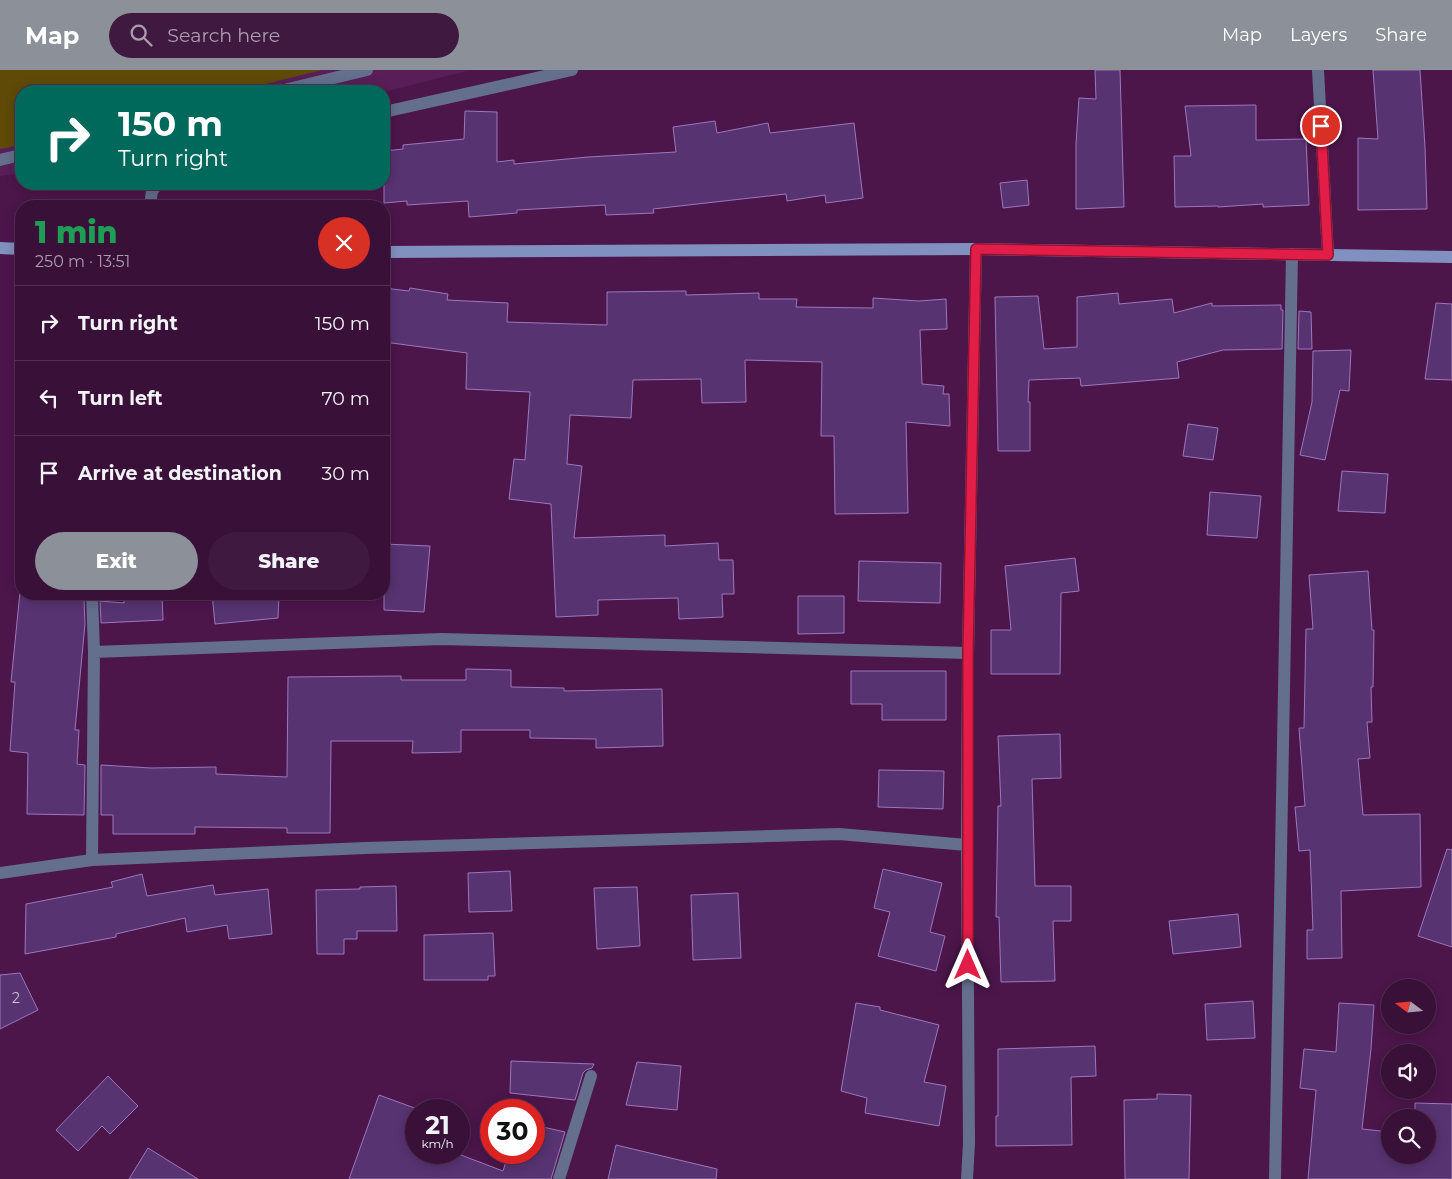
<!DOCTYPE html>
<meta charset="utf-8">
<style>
body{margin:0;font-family:Montserrat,sans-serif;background:#401940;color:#f1f3f6;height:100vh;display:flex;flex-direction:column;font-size:19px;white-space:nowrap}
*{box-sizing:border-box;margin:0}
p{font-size:16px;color:#ab9dae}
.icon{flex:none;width:28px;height:28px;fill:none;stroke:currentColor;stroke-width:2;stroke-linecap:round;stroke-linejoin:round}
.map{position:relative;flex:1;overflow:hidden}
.panel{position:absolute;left:15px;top:130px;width:375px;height:400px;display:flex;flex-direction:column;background:#391038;border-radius:20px;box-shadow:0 2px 12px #0003,0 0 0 1px #533053}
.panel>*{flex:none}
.hud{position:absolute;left:15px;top:15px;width:375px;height:105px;border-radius:20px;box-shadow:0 2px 12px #0003,0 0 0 1px #533053;background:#00695c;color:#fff;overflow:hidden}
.needle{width:32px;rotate:286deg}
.buttons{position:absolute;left:1381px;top:909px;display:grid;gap:10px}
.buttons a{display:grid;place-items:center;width:55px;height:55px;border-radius:50%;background:#391038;box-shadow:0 2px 12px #0003,0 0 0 1px #533053;font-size:25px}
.speed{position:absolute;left:405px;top:1029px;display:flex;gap:10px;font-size:25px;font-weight:700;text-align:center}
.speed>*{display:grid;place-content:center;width:65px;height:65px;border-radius:50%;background:#391038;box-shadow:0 2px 12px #0003,0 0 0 1px #533053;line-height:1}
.speed small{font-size:12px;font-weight:400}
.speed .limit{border:8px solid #d22;background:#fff;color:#111}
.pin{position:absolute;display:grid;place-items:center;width:42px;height:42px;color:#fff;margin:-21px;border:2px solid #fff;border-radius:50%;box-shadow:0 1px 5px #0007}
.me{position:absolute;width:55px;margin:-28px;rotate:0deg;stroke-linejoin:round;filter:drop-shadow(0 0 4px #0008)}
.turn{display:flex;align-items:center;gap:18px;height:105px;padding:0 20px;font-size:22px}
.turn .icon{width:65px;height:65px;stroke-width:2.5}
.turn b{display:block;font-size:35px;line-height:42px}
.round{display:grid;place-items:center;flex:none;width:52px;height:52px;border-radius:26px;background:#401940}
.headline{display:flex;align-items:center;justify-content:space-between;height:85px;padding:0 20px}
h1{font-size:30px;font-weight:800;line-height:38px;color:#1e9e55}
.primary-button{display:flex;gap:10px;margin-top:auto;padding:10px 20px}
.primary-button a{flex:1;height:58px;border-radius:30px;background:#8c9099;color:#fff;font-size:20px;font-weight:800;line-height:58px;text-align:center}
.primary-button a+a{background:#401940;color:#f1f3f6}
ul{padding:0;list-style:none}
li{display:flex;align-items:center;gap:15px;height:75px;padding:0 20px;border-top:1px solid #533053}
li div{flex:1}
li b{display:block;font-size:19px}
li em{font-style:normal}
header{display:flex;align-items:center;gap:30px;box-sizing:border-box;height:70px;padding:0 25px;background:#8c9099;color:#fff}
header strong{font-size:24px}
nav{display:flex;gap:28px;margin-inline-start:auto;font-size:18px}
.search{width:350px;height:45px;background:#401940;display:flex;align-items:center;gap:12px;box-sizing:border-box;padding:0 18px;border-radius:28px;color:#ab9dae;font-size:19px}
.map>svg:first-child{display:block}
</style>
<header>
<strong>Map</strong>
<div class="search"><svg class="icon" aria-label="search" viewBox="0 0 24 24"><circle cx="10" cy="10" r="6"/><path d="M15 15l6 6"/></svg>Search here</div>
<nav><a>Map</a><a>Layers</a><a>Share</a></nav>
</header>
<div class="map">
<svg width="1452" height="1109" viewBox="0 0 1452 1109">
<rect width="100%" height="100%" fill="#4c164b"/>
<path fill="#591e58" d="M 0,0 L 470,0 L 384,22 L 21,21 L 21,103 L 0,106 Z"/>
<path fill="#5f4a08" d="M 0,0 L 322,0 L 237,21 L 21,21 L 21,75 L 0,79 Z"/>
<path fill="#573372" stroke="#9c77bc" d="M 1095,0 L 1120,0 L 1124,137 L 1076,139 L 1076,74 L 1079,28 L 1096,29 Z
M 1373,0 L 1420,0 L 1425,77 L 1427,139 L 1358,140 L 1358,68 L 1378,69 Z
M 1256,35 L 1256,70 L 1306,69 L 1309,135 L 1263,137 L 1263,134 L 1218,137 L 1218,136 L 1175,137 L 1174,86 L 1191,86 L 1185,36 Z
M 465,41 L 497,42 L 497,92 L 514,90 L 514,94 L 588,87 L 676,82 L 673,57 L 715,51 L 717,63 L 768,53 L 770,63 L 854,53 L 863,128 L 826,133 L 825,125 L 787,131 L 786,124 L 653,139 L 654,143 L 606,145 L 605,135 L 517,140 L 517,143 L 469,147 L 468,131 L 407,135 L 407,131 L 384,133 L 384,81 L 403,79 L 403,75 L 464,69 Z
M 1027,110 L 1029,135 L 1003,138 L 1000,113 Z
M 384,218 L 409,221 L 410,218 L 448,224 L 447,230 L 508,233 L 507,252 L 607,255 L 607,222 L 686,221 L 686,225 L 759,223 L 759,229 L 797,229 L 796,237 L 873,238 L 873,228 L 919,231 L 946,229 L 947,259 L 920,260 L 922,314 L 944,316 L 943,324 L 949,324 L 950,356 L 906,352 L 908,443 L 835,444 L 834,366 L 821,366 L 822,292 L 745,290 L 746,332 L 702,333 L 701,309 L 633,310 L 631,348 L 570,345 L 567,394 L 582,396 L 574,468 L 665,465 L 665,476 L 718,473 L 719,490 L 733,490 L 734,524 L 722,524 L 723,547 L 679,549 L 678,528 L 598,530 L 598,545 L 556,547 L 551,434 L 509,429 L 514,389 L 525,390 L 530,322 L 466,319 L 467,283 L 384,272 Z
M 1118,223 L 1119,234 L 1172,229 L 1174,243 L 1212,233 L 1212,236 L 1281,235 L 1281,240 L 1283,240 L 1282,279 L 1223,280 L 1177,292 L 1179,308 L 1081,316 L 1080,308 L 1029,310 L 1028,332 L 1030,332 L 1030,381 L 998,381 L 995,227 L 1038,226 L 1044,279 L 1077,277 L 1077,227 Z
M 1436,233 L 1452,234 L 1452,310 L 1425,309 Z
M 1299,241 L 1311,242 L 1312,279 L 1298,279 Z
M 1351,280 L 1349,321 L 1340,320 L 1325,390 L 1300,385 L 1312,332 L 1313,281 Z
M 1188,354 L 1218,358 L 1213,390 L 1183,386 Z
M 1342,401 L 1388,404 L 1385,443 L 1338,441 Z
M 1210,422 L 1261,426 L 1257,468 L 1207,465 Z
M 384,474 L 430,476 L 424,542 L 384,540 Z
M 1075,488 L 1079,521 L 1061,523 L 1060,604 L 991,604 L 991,560 L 1011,560 L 1005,496 Z
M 859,491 L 941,493 L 940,533 L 858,531 Z
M 1368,501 L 1372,560 L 1374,560 L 1373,617 L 1371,617 L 1372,652 L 1367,652 L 1370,688 L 1358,689 L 1363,745 L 1420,744 L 1421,817 L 1341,821 L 1342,888 L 1307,889 L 1307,860 L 1313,860 L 1310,780 L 1299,781 L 1295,737 L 1305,736 L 1299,658 L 1304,658 L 1306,559 L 1313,559 L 1309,505 Z
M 20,522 L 21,524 L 84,529 L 85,554 L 75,660 L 79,660 L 77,694 L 85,695 L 84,745 L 27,744 L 28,683 L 10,681 L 15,612 L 11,612 Z
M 124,524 L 162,524 L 163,550 L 101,553 L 100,531 L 124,533 Z
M 212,524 L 279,524 L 278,548 L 215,554 Z
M 798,526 L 844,526 L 844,563 L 798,564 Z
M 466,599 L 511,600 L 511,617 L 564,618 L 564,621 L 662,619 L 663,676 L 596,678 L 596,669 L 530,668 L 530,660 L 461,660 L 461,682 L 412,683 L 413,671 L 331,671 L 330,763 L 287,763 L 287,758 L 195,757 L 195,764 L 113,764 L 113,745 L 101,745 L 101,695 L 151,698 L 216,697 L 216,704 L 287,707 L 288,607 L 401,606 L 401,610 L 466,610 Z
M 851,601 L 946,601 L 946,650 L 882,650 L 882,634 L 851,634 Z
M 1060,664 L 1061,708 L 1032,709 L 1035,816 L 1071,816 L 1071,851 L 1053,851 L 1055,911 L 1001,912 L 999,847 L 996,847 L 998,736 L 1001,736 L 998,666 Z
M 879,700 L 944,701 L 943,739 L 878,737 Z
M 1447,779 L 1452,780 L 1452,877 L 1418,866 Z
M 883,799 L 942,813 L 930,862 L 945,866 L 936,901 L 878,886 L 890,842 L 874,838 Z
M 510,801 L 512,841 L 469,842 L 468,803 Z
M 142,804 L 147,826 L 213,815 L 215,825 L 268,819 L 272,864 L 229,869 L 227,855 L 187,862 L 185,848 L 116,864 L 116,867 L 25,884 L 26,834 L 113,817 L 111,812 Z
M 396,816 L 397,861 L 357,861 L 357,869 L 344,869 L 344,884 L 317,884 L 316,820 L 360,819 L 360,817 Z
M 637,817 L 640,876 L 597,879 L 594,818 Z
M 738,823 L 741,888 L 693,890 L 691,825 Z
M 1238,844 L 1241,877 L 1173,884 L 1169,851 Z
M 493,863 L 495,906 L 488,906 L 488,910 L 424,910 L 424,865 Z
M 20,903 L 38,940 L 0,959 L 0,905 Z
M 1253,931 L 1255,968 L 1207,970 L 1205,934 Z
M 856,933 L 880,937 L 880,940 L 939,955 L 924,1012 L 946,1016 L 939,1056 L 865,1043 L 867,1028 L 841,1021 Z
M 1339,933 L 1374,935 L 1371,979 L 1362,1059 L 1390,1062 L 1390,1085 L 1428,1085 L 1428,1048 L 1415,1048 L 1415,1033 L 1452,1034 L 1452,1109 L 1308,1109 L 1316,1020 L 1300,1018 L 1304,979 L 1336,982 Z
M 1095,976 L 1096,1006 L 1071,1007 L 1072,1075 L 996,1076 L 996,1046 L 998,1046 L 998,979 Z
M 511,991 L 594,994 L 592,998 L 586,1000 L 583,1003 L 575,1030 L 510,1023 Z
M 637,992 L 681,996 L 677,1040 L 626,1035 Z
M 108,1006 L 138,1036 L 110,1064 L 102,1056 L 78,1081 L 56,1060 Z
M 1157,1024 L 1191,1025 L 1189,1109 L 1125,1109 L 1124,1030 L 1157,1029 Z
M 379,1025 L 420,1040 L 416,1040 L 416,1082 L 453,1082 L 503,1101 L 509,1082 L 534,1082 L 534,1055 L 565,1062 L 551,1109 L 349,1109 Z
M 616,1075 L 717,1099 L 716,1109 L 608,1109 Z
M 148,1078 L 198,1109 L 129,1109 Z"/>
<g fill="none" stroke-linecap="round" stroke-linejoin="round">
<path stroke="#636f8c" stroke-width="12" d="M 1318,0 L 1328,185
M 280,21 L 367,0
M 0,90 L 21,85"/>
<path stroke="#636f8c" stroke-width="12" d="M 384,42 L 572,0
M 150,136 L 152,121 L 158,114
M 94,582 L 441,569 L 968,583
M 92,790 L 365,778 L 839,764 L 967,775
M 0,803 L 92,790 L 94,582 L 92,524
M 559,1109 L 591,1006
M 967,1109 L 969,1073 L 967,775 L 968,583 L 976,179
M 1275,1109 L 1292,184"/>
<path stroke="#8091c0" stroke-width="12" d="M 0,178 L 21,179
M 384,182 L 976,179 L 1452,187"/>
</g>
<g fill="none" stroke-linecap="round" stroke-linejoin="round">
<defs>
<path id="route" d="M 968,895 L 968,583 L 976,179 L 1328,185 L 1321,56"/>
</defs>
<use href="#route" stroke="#92132f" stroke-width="12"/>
<use href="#route" stroke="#e11d48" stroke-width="9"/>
</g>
<g text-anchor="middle" stroke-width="4" stroke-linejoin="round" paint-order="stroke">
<g font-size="14" fill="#d4bcda">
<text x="16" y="933">2</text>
</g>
</g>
</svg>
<div class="buttons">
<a><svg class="needle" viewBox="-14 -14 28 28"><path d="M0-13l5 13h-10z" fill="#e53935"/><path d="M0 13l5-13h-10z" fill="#ab9dae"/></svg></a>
<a><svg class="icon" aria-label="sound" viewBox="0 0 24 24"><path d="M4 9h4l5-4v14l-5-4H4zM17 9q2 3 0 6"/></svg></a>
<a><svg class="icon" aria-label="search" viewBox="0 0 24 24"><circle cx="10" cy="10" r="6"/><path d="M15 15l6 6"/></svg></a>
</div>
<div class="speed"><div>21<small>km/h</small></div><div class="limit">30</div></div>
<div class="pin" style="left:1321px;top:56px;background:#d93025"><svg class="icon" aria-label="arrive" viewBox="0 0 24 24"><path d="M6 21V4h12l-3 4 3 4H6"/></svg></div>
<svg class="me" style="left:968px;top:895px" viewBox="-20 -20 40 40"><path d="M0-17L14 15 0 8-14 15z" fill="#e11d48" stroke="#fff" stroke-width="4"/></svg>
<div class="hud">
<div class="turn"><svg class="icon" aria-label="right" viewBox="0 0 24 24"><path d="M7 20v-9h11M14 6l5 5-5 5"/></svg><div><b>150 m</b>Turn right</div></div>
</div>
<section class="panel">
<div class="headline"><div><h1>1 min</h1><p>250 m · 13:51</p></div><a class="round" style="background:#d93025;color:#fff"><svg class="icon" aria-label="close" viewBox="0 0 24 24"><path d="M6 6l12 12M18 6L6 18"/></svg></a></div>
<ul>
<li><svg class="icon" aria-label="right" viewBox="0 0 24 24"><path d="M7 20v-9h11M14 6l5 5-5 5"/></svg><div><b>Turn right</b></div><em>150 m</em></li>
<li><svg class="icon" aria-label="left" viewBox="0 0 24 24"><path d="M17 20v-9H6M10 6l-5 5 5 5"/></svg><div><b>Turn left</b></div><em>70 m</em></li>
<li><svg class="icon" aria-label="arrive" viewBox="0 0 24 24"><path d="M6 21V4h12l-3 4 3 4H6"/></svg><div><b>Arrive at destination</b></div><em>30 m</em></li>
</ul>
<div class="primary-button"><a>Exit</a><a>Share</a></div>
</section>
</div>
